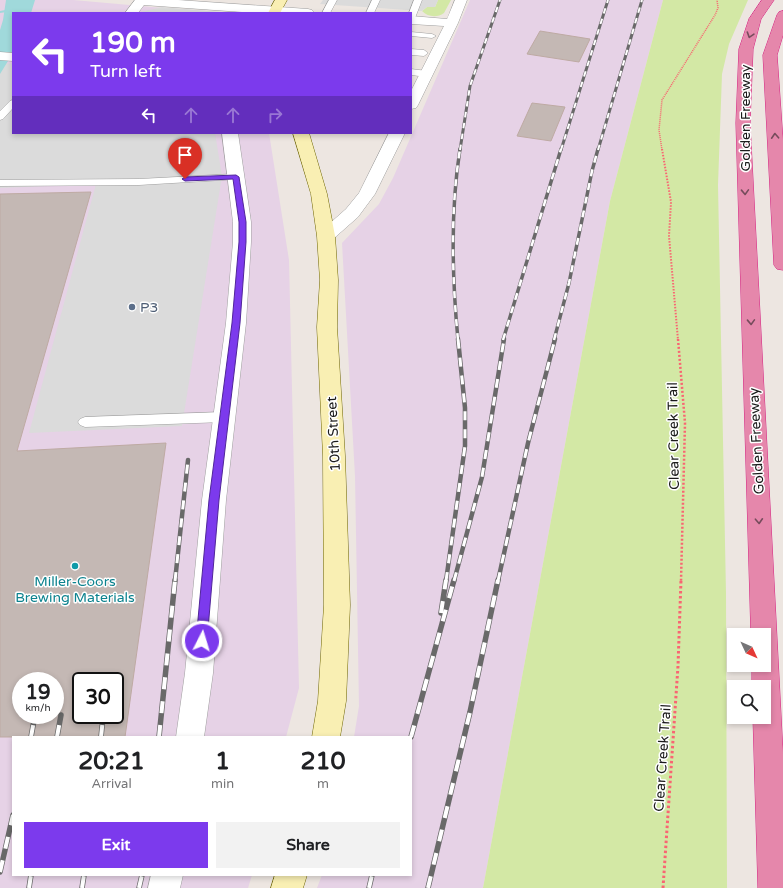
<!DOCTYPE html>
<style>
body{margin:0;font-family:"Varela Round",sans-serif;background:#f2f2f2;color:#202124;height:100vh;display:flex;flex-direction:column;font-size:15px;white-space:nowrap}
*{box-sizing:border-box;margin:0}
p{font-size:13px;color:#757577}
.icon{flex:none;width:22px;height:22px;fill:none;stroke:currentColor;stroke-width:2;stroke-linecap:round;stroke-linejoin:round}
.map{position:relative;flex:1;overflow:hidden}
.sheet{position:absolute;left:12px;top:736px;width:400px;height:140px;display:flex;flex-direction:column;background:#fff;border-radius:0px;box-shadow:0 2px 6px #0003}
.sheet>*{flex:none}
.hud{position:absolute;left:12px;top:12px;width:400px;height:122px;border-radius:0px;box-shadow:0 2px 6px #0003;background:#7c3aed;color:#fff;overflow:hidden}
.needle{width:26px;rotate:134deg}
.fabs{position:absolute;left:727px;top:628px;display:grid;gap:8px}
.fabs a{display:grid;place-items:center;width:44px;height:44px;border-radius:0px;background:#fff;box-shadow:0 2px 6px #0003;font-size:20px}
.speed{position:absolute;left:12px;top:672px;display:flex;gap:8px;font-size:20px;font-weight:700;text-align:center}
.speed>*{display:grid;place-content:center;width:52px;height:52px;border-radius:50%;background:#fff;box-shadow:0 2px 6px #0003;line-height:1}
.speed small{font-size:10px;font-weight:400}
.speed .limit{border:2px solid #111;border-radius:6px;background:#fff;color:#111}
.pin{position:absolute;display:grid;place-items:center;width:34px;height:34px;color:#fff;margin:-41px -17px;border-radius:50% 50% 50% 0;rotate:-45deg;box-shadow:0 0 4px #0007}
.pin .icon{rotate:45deg}
.me{position:absolute;width:44px;margin:-22px;rotate:5deg;stroke-linejoin:round;filter:drop-shadow(0 0 3px #0008)}
.turn{display:flex;align-items:center;gap:14px;height:84px;padding:0 12px;font-size:18px}
.turn .icon{width:52px;height:52px;stroke-width:2.5}
.turn b{display:block;font-size:28px;line-height:34px}
.lanes{display:flex;align-items:center;height:38px;padding:0 12px;background:#0003;justify-content:center;gap:20px;direction:ltr}
.lanes .off{opacity:.35}
.eta{display:flex;justify-content:space-evenly;align-items:center;height:68px;text-align:center}
.eta b{font-size:24px;font-weight:700;line-height:28px}
.button{display:flex;gap:8px;margin-top:auto;padding:8px 12px}
.button a{flex:1;height:46px;border-radius:0px;background:#7c3aed;color:#fff;font-size:16px;font-weight:700;line-height:46px;text-align:center}
.button a+a{background:#f2f2f2;color:#202124}
.map>svg:first-child{display:block}
</style>
<div class="map">
<svg width="783" height="888" viewBox="0 0 783 888">
<rect width="100%" height="100%" fill="#ede6e1"/>
<path fill="#e6d2e6" fill-rule="evenodd" d="M 0,0 L 73,0 L 220,13 L 13,13 L 13,133 L 269,133 L 289,260 L 299,688 L 286,737 L 13,737 L 13,875 L 252,875 L 248,888 L 0,888 ZM 21,681 L 55,681 L 55,715 L 21,715 ZM 81,681 L 115,681 L 115,715 L 81,715 Z
M 470,0 L 663,0 L 610,201 L 483,888 L 317,888 L 322,875 L 411,875 L 411,737 L 354,737 L 359,706 L 355,476 L 342,243 L 379,204 L 393,178 Z"/>
<path fill="#d3e8a5" d="M 438,0 L 451,0 L 444,13 C 437,18 428,17 422,11 L 427,7 L 435,7 Z
M 663,0 L 748,0 L 729,44 L 722,74 L 718,185 L 726,593 L 727,888 L 483,888 L 610,201 Z"/>
<path fill="#dbdbdb" d="M 323,0 L 438,0 L 435,7 L 427,7 L 422,11 L 320,4 Z
M 162,7 L 233,13 L 137,13 Z
M 0,63 L 13,64 L 13,133 L 215,133 L 222,176 L 182,426 L 29,433 L 96,184 L 0,188 Z"/>
<path fill="#a0d9db" d="M 6,0 L 35,0 L 31,13 L 13,13 L 13,53 L 0,74 L 0,30 L 3,20 Z"/>
<g fill="none" stroke-linecap="round" stroke-linejoin="round">
<path fill="#a0d9db" fill-rule="evenodd" d="M 11,9 L 13,10 L 13,11 L 0,13 L 0,11 Z"/>
</g>
<path fill="#c4b8b4" stroke="#beaaa3" fill-rule="evenodd" d="M 540,31 L 590,39 L 579,62 L 527,54 Z
M 532,103 L 565,107 L 551,141 L 517,136 Z
M 91,192 L 17,451 L 166,443 L 125,737 L 0,737 L 0,194 ZM 21,681 L 55,681 L 55,715 L 21,715 ZM 81,681 L 115,681 L 115,715 L 81,715 Z"/>
<g fill="none" stroke-linecap="round" stroke-linejoin="round">
<defs>
<path id="lane" d="M 329,0 L 337,0 L 330,13 L 322,13 Z
M 372,0 L 380,0 L 374,13 L 366,13 Z
M 414,0 L 422,0 L 415,18 L 411,20 L 411,13 L 409,13 Z
M 411,32 L 432,34 L 436,36 L 432,38 L 411,36 Z
M 411,49 L 424,50 L 428,53 L 424,56 L 411,55 Z
M 411,69 L 427,71 L 431,74 L 427,77 L 411,75 Z
M 13,100 L 13,108 L 3,119 L 0,120 L 0,111 L 10,101 Z
M 236,174 L 241,177 L 240,179 L 139,185 L 0,186 L 0,180 L 139,179 Z
M 224,412 L 229,414 L 231,417 L 229,420 L 224,422 L 85,427 L 80,425 L 78,422 L 80,419 L 85,417 Z"/>
<path id="street" d="M 135,0 L 178,0 L 308,9 L 312,10 L 314,13 L 256,13 L 144,5 L 138,13 L 125,13 Z
M 455,0 L 467,0 L 458,23 L 418,105 L 416,108 L 411,109 L 411,91 L 444,26 L 411,24 L 411,16 L 447,19 Z
M 0,52 L 13,53 L 13,61 L 0,60 Z
M 222,133 L 238,133 L 251,222 L 251,242 L 246,323 L 226,500 L 213,673 L 204,737 L 176,737 L 185,673 L 202,500 L 226,323 L 233,242 L 233,222 Z
M 389,133 L 405,133 L 375,194 L 358,217 L 332,240 L 326,241 L 320,240 L 317,236 L 320,232 L 346,209 L 359,193 Z
M 151,875 L 183,875 L 180,888 L 148,888 Z"/>
<path id="secondary" d="M 275,0 L 287,0 L 280,13 L 268,13 Z
M 293,133 L 309,133 L 327,194 L 335,236 L 338,280 L 337,327 L 345,456 L 350,605 L 346,701 L 340,737 L 312,737 L 318,701 L 324,605 L 323,456 L 317,327 L 320,280 L 317,236 L 311,194 Z
M 275,875 L 307,875 L 303,888 L 271,888 Z"/>
<path id="highway" d="M 762,0 L 774,0 L 761,19 L 753,49 L 750,123 L 783,754 L 783,888 L 758,888 L 753,717 L 764,717 L 764,687 L 752,687 L 752,665 L 764,665 L 764,635 L 751,635 L 736,123 L 739,49 L 749,19 Z
M 783,11 L 783,35 L 777,55 L 783,141 L 783,270 L 777,269 L 774,265 L 763,55 L 777,15 L 779,12 Z"/>
</defs>
<use href="#lane" stroke="#9f9f9f" stroke-width="1"/>
<use href="#street" stroke="#9f9f9f" stroke-width="1"/>
<use href="#secondary" stroke="#706705" stroke-width="1"/>
<use href="#highway" stroke="#d52482" stroke-width="1"/>
<path stroke="#f96572" stroke-width="1.5" stroke-dasharray="1 1" stroke-linecap="butt" d="M 662,150 L 659,130 L 662,100 L 715,15 L 718,8 L 717,0"/>
<path stroke="#f96572" stroke-width="2" stroke-dasharray="1.5 1.5" stroke-linecap="butt" d="M 662,149 L 671,202 L 669,236 L 678,340"/>
<path stroke="#f96572" stroke-width="2.5" stroke-dasharray="2 2" stroke-linecap="butt" d="M 678,339 L 685,423 L 681,581"/>
<path stroke="#f96572" stroke-width="3" stroke-dasharray="2.5 2.5" stroke-linecap="butt" d="M 663,888 L 678,666 L 681,580"/>
<use href="#lane" fill="#fff" fill-rule="evenodd"/>
<use href="#street" fill="#fff" fill-rule="evenodd"/>
<use href="#secondary" fill="#f9efb3" fill-rule="evenodd"/>
<use href="#highway" fill="#e587ab" fill-rule="evenodd"/>
<defs>
<path id="rail-far3" d="M 460,150 L 470,86 L 500,0
M 561,150 L 608,0
M 598,150 L 642,0"/>
<path id="rail-far2" d="M 458,340 C 452,277 450,212 460,149
M 503,340 L 561,149
M 554,340 L 569,283 L 592,171 L 598,149"/>
<path id="rail-far1" d="M 175,581 L 188,460
M 446,581 L 465,446 L 465,408 L 458,339
M 454,581 L 482,477 L 504,339
M 498,581 L 528,443 L 555,339"/>
<path id="rail" d="M 441,613 L 446,580
M 31,737 L 35,715
M 57,737 L 61,715
M 101,737 L 103,718
M 159,737 L 175,580
M 411,737 L 454,580
M 0,872 L 13,815
M 29,888 L 31,875
M 82,888 L 84,875
M 139,888 L 142,875
M 369,888 L 372,875
M 428,888 L 470,712 L 498,580"/>
</defs>
<use href="#rail-far3" stroke="#696969" stroke-width="3"/>
<use href="#rail-far2" stroke="#696969" stroke-width="3.5"/>
<use href="#rail-far1" stroke="#696969" stroke-width="4.5"/>
<use href="#rail" stroke="#696969" stroke-width="5.5"/>
<use href="#rail-far3" stroke="#fff" stroke-width="2" stroke-dasharray="5.5" stroke-linecap="butt"/>
<use href="#rail-far2" stroke="#fff" stroke-width="2.5" stroke-dasharray="7" stroke-linecap="butt"/>
<use href="#rail-far1" stroke="#fff" stroke-width="3" stroke-dasharray="9" stroke-linecap="butt"/>
<use href="#rail" stroke="#fff" stroke-width="4" stroke-dasharray="12" stroke-linecap="butt"/>
</g>
<defs><path id="oneway-chevron" d="M-2-3.5L2.5 0L-2 3.5" fill="none" stroke-width="1.6" stroke-linecap="round" stroke-linejoin="round"/></defs>
<g stroke="#764c5c">
<use href="#oneway-chevron" transform="translate(750 35) rotate(108)"/>
<use href="#oneway-chevron" transform="translate(775 136) rotate(-93)"/>
<use href="#oneway-chevron" transform="translate(745 192) rotate(88)"/>
<use href="#oneway-chevron" transform="translate(751 322) rotate(88)"/>
<use href="#oneway-chevron" transform="translate(759 521) rotate(87)"/>
</g>
<path fill="#7c3aed" stroke="#51269a" d="M 236,175 L 239,177 L 246,222 L 246,242 L 240,323 L 219,500 L 207,641 L 206,645 L 202,646 L 198,645 L 196,641 L 209,500 L 232,323 L 239,242 L 239,222 L 233,179 L 185,181 L 182,179 L 185,177 Z"/>
<circle fill="#5c6f8a" stroke="#fff" stroke-width="1.5" cx="132" cy="307" r="4"/>
<circle fill="#0f9aa8" stroke="#fff" stroke-width="1.5" cx="75" cy="566" r="4"/>
<g text-anchor="middle" stroke-width="3" stroke-linejoin="round" paint-order="stroke">
<g font-size="14" fill="#1b1b1b" stroke="#fff">
<text transform="translate(745 118) rotate(-90)" y="5">Golden Freeway</text>
<text transform="translate(333 434) rotate(-93)" y="5">10th Street</text>
<text transform="translate(673 436) rotate(-91)" y="5">Clear Creek Trail</text>
<text transform="translate(756 441) rotate(-93)" y="5">Golden Freeway</text>
<text transform="translate(662 758) rotate(-86)" y="5">Clear Creek Trail</text>
</g>
<g font-size="14" fill="#4e5e75" stroke="#fff" text-anchor="start">
<text x="140" y="312">P3</text>
</g>
<g font-size="14" fill="#0d838f" stroke="#fff">
<text x="75" y="586">Miller-Coors<tspan x="75" dy="16">Brewing Materials</tspan></text>
</g>
</g>
</svg>
<div class="fabs">
<a><svg class="needle" viewBox="-14 -14 28 28"><path d="M0-13l5 13h-10z" fill="#e53935"/><path d="M0 13l5-13h-10z" fill="#757577"/></svg></a>
<a><svg class="icon" aria-label="search" viewBox="0 0 24 24"><circle cx="10" cy="10" r="6"/><path d="M15 15l6 6"/></svg></a>
</div>
<div class="speed"><div>19<small>km/h</small></div><div class="limit">30</div></div>
<div class="pin" style="left:185px;top:179px;background:#d93025"><svg class="icon" aria-label="arrive" viewBox="0 0 24 24"><path d="M6 21V4h12l-3 4 3 4H6"/></svg></div>
<svg class="me" style="left:202px;top:641px" viewBox="-20 -20 40 40"><circle r="17" fill="#7c3aed" stroke="#fff" stroke-width="3"/><path d="M0-11L8 9 0 5-8 9z" fill="#fff"/></svg>
<div class="hud">
<div class="turn"><svg class="icon" aria-label="left" viewBox="0 0 24 24"><path d="M17 20v-9H6M10 6l-5 5 5 5"/></svg><div><b>190 m</b>Turn left</div></div>
<div class="lanes"><svg class="icon" aria-label="left" viewBox="0 0 24 24"><path d="M17 20v-9H6M10 6l-5 5 5 5"/></svg><svg class="icon off" aria-label="ahead" viewBox="0 0 24 24"><path d="M12 20V5M6 11l6-6 6 6"/></svg><svg class="icon off" aria-label="ahead" viewBox="0 0 24 24"><path d="M12 20V5M6 11l6-6 6 6"/></svg><svg class="icon off" aria-label="right" viewBox="0 0 24 24"><path d="M7 20v-9h11M14 6l5 5-5 5"/></svg></div>
</div>
<section class="sheet">
<div class="eta">
<div><b>20:21</b><p>Arrival</p></div>
<div><b>1</b><p>min</p></div>
<div><b>210</b><p>m</p></div>
</div>
<div class="button"><a>Exit</a><a>Share</a></div>
</section>
</div>
